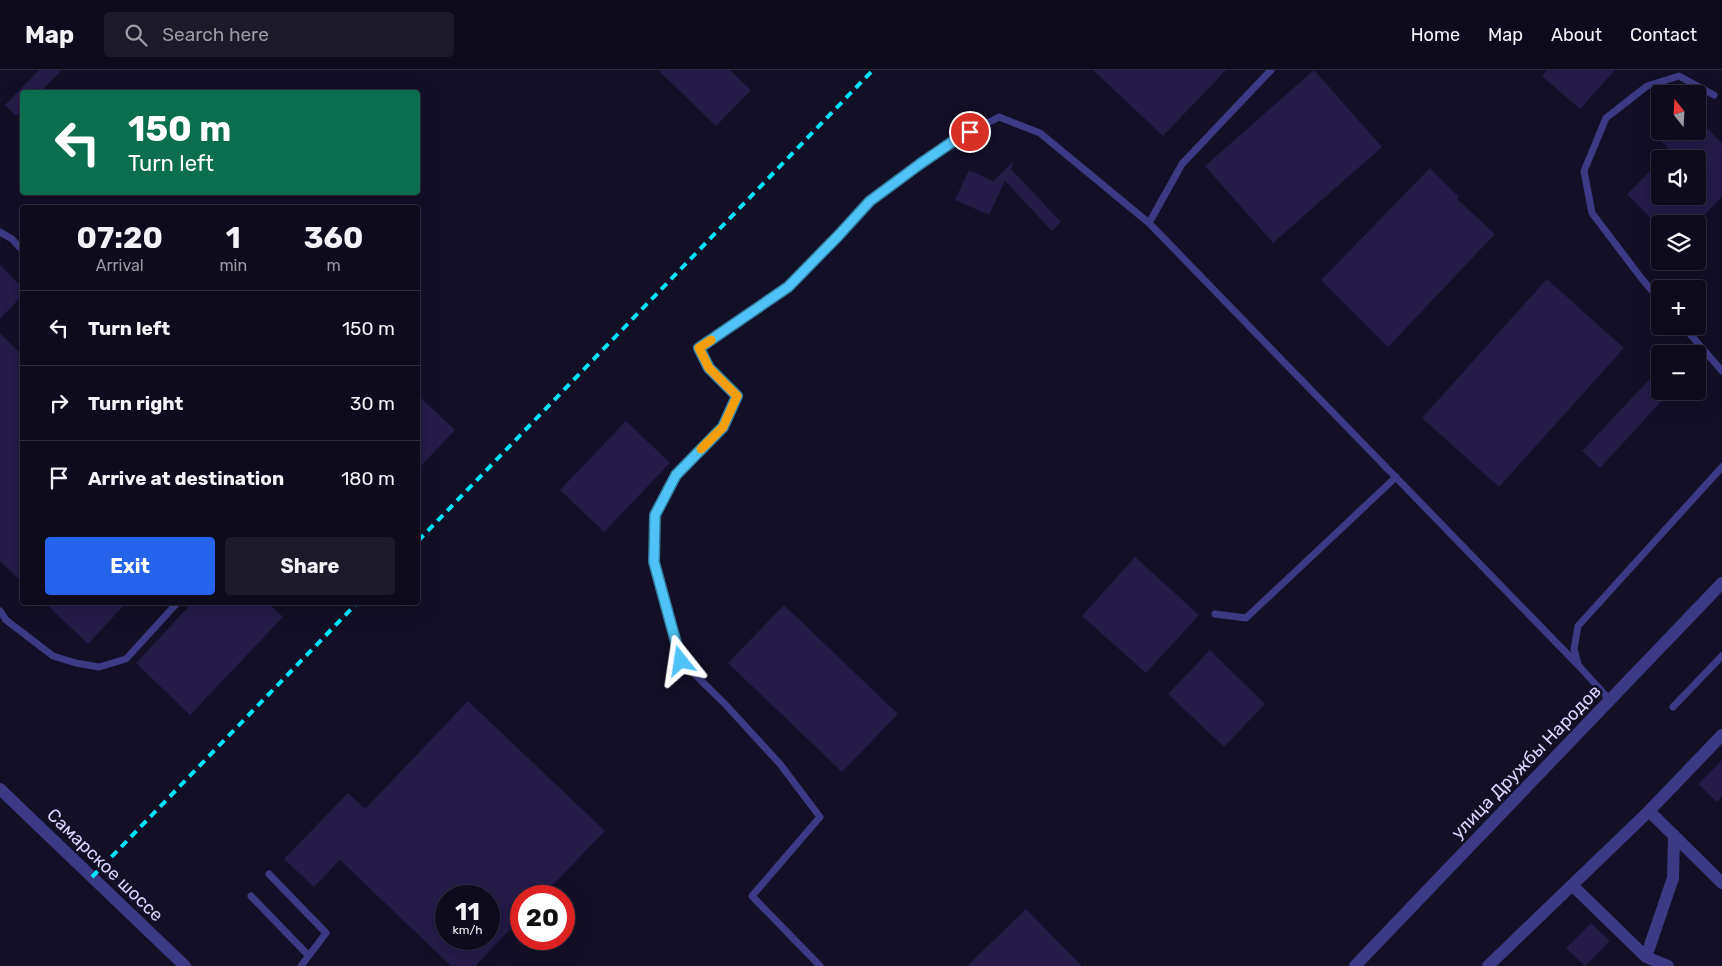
<!DOCTYPE html>
<meta charset="utf-8">
<style>
body{margin:0;font-family:Rubik,sans-serif;background:#1c1929;color:#f1f3f6;height:100vh;display:flex;flex-direction:column;font-size:19px;white-space:nowrap}
*{box-sizing:border-box;margin:0}
p{font-size:16px;color:#9b9ba3}
.icon{flex:none;width:28px;height:28px;fill:none;stroke:currentColor;stroke-width:2;stroke-linecap:round;stroke-linejoin:round}
.map{position:relative;flex:1;overflow:hidden}
.panel{position:absolute;left:20px;top:135px;width:400px;height:400px;display:flex;flex-direction:column;background:#0e0b1c;border-radius:5px;box-shadow:0 5px 20px #0002,0 0 0 1px #2e2b3b}
.panel>*{flex:none}
.hud{position:absolute;left:20px;top:20px;width:400px;height:105px;border-radius:5px;box-shadow:0 5px 20px #0002,0 0 0 1px #2e2b3b;background:#0b6e4f;color:#fff;overflow:hidden}
.needle{width:32px;rotate:342deg}
.buttons{position:absolute;left:1651px;top:15px;display:grid;gap:10px}
.buttons a{display:grid;place-items:center;width:55px;height:55px;border-radius:5px;background:#0e0b1c;box-shadow:0 5px 20px #0002,0 0 0 1px #2e2b3b;font-size:25px}
.speed{position:absolute;left:435px;top:815px;display:flex;gap:10px;font-size:25px;font-weight:700;text-align:center}
.speed>*{display:grid;place-content:center;width:65px;height:65px;border-radius:50%;background:#0e0b1c;box-shadow:0 5px 20px #0002,0 0 0 1px #2e2b3b;line-height:1}
.speed small{font-size:12px;font-weight:400}
.speed .limit{border:8px solid #d22;background:#fff;color:#111}
.pin{position:absolute;display:grid;place-items:center;width:42px;height:42px;color:#fff;margin:-21px;border:2px solid #fff;border-radius:50%;box-shadow:0 1px 5px #0007}
.me{position:absolute;width:55px;margin:-28px;rotate:345deg;stroke-linejoin:round;filter:drop-shadow(0 0 4px #0008)}
.turn{display:flex;align-items:center;gap:18px;height:105px;padding:0 25px;font-size:22px}
.turn .icon{width:65px;height:65px;stroke-width:2.5}
.turn b{display:block;font-size:35px;line-height:42px}
.eta{display:flex;justify-content:space-evenly;align-items:center;height:85px;text-align:center}
.eta b{font-size:30px;font-weight:700;line-height:35px}
.action{display:flex;gap:10px;margin-top:auto;padding:10px 25px}
.action a{flex:1;height:58px;border-radius:5px;background:#2563eb;color:#fff;font-size:20px;font-weight:700;line-height:58px;text-align:center}
.action a+a{background:#1c1929;color:#f1f3f6}
ul{padding:0;list-style:none}
li{display:flex;align-items:center;gap:15px;height:75px;padding:0 25px;border-top:1px solid #2e2b3b}
li div{flex:1}
li b{display:block;font-size:19px}
li em{font-style:normal}
header{display:flex;align-items:center;gap:30px;box-sizing:border-box;height:70px;padding:0 25px;background:#0e0b1c;border-bottom:1px solid #2e2b3b}
header strong{font-size:24px}
nav{display:flex;gap:28px;margin-inline-start:auto;font-size:18px}
.search{width:350px;height:45px;background:#1c1929;display:flex;align-items:center;gap:12px;box-sizing:border-box;padding:0 18px;border-radius:5px;color:#9b9ba3;font-size:19px}
.map>svg:first-child{display:block}
</style>
<header>
<strong>Map</strong>
<div class="search"><svg class="icon" aria-label="search" viewBox="0 0 24 24"><circle cx="10" cy="10" r="6"/><path d="M15 15l6 6"/></svg>Search here</div>
<nav><a>Home</a><a>Map</a><a>About</a><a>Contact</a></nav>
</header>
<div class="map">
<svg width="1722" height="896" viewBox="0 0 1722 896">
<rect width="100%" height="100%" fill="#130f26"/>
<path fill="#241b47" fill-rule="evenodd" d="M 39,0 L 62,0 L 40,22 L 22,22 L 22,40 L 16,46 L 5,35 Z
M 658,0 L 730,0 L 751,20 L 716,56 Z
M 1093,0 L 1226,0 L 1163,66 Z
M 1314,0 L 1382,77 L 1273,173 L 1205,96 Z
M 1547,0 L 1615,0 L 1580,39 L 1542,6 Z
M 1698,49 L 1722,73 L 1722,127 L 1695,154 L 1656,154 L 1627,124 L 1660,91 L 1660,126 L 1698,126 L 1698,89 L 1662,89 L 1671,81 L 1651,61 L 1698,61 Z
M 1014,91 L 1011,99 L 1061,152 L 1052,161 L 1005,111 L 989,145 L 955,130 L 969,100 L 993,111 Z
M 1430,98 L 1459,127 L 1457,129 L 1495,164 L 1388,277 L 1321,210 Z
M 0,195 L 22,217 L 22,226 L 0,249 Z
M 1547,209 L 1624,278 L 1499,417 L 1422,348 Z
M 0,263 L 22,285 L 22,512 L 0,491 Z
M 1660,298 L 1660,321 L 1671,321 L 1600,398 L 1582,381 Z
M 418,325 L 455,360 L 418,399 Z
M 626,351 L 670,393 L 604,462 L 560,420 Z
M 1135,487 L 1199,545 L 1146,603 L 1082,546 Z
M 44,532 L 127,532 L 88,574 Z
M 193,532 L 267,532 L 283,547 L 190,645 L 136,593 Z
M 784,535 L 898,644 L 842,702 L 728,593 Z
M 1210,580 L 1265,634 L 1224,677 L 1168,624 Z
M 468,631 L 605,761 L 542,826 L 521,826 L 521,848 L 475,896 L 451,896 L 340,790 L 314,817 L 284,789 L 348,723 L 365,739 ZM 446,826 L 489,826 L 489,869 L 446,869 Z
M 1722,690 L 1722,727 L 1717,732 L 1698,714 Z
M 1026,839 L 1082,896 L 967,896 Z
M 1591,853 L 1610,871 L 1585,896 L 1566,878 Z"/>
<g fill="none" stroke-linecap="round" stroke-linejoin="round">
<path stroke="#3d3a85" stroke-width="7" d="M 1271,0 L 1182,94 L 1149,153 L 1578,595 L 1609,629
M 0,162 L 12,169 L 22,180
M 1660,230 L 1642,209 L 1592,143 L 1584,101 L 1606,48 L 1647,16 L 1679,6 L 1714,25
M 1683,256 L 1722,301
M 0,541 L 6,550 L 53,586 L 76,593 L 99,597 L 126,589 L 178,532
M 1215,544 L 1246,548 L 1396,407
M 1578,594 L 1574,579 L 1578,556 L 1722,397
M 1673,637 L 1722,586
M 269,804 L 326,863 L 301,896
M 251,826 L 308,885
M 820,896 L 752,826 L 820,747 L 780,694 L 725,634 L 681,591 L 654,492 L 655,445 L 676,405 L 723,357 L 737,326 L 709,298 L 699,278 L 788,217 L 838,166 L 870,131 L 955,70 L 999,47 L 1040,63 L 1149,153"/>
<path stroke="#3d3a85" stroke-width="12" d="M 1649,741 L 1722,813
M 1573,816 L 1646,887 L 1668,896
M 1646,887 L 1673,808 L 1674,765
M 1488,896 L 1649,741 L 1722,665"/>
<path stroke="#3d3a85" stroke-width="12" d="M 0,719 L 185,896
M 1355,896 L 1722,513"/>
<path stroke="#00e5ff" stroke-width="4" stroke-dasharray="8 6" stroke-linecap="butt" d="M 418,471 L 873,0
M 92,807 L 358,532"/>
</g>
<g fill="none" stroke-linecap="round" stroke-linejoin="round">
<defs>
<path id="route" d="M 681,591 L 654,492 L 655,445 L 676,405 L 723,357 L 737,326 L 709,298 L 699,278 L 788,217 L 838,166 L 870,131 L 920,94 L 955,70 L 970,62"/>
</defs>
<use href="#route" stroke="#337fa1" stroke-width="12"/>
<use href="#route" stroke="#4fc3f7" stroke-width="9"/>
<path stroke="#f59e0b" stroke-width="9" d="M 701,379 L 723,357 L 737,326 L 709,298 L 699,278 L 711,270"/>
</g>
<g text-anchor="middle" stroke-width="5" stroke-linejoin="round" paint-order="stroke">
<g font-size="18" fill="#d9d4ff" stroke="#130f26">
<text transform="translate(1526 692) rotate(-46)" y="6">улица Дружбы Народов</text>
<text transform="translate(105 795) rotate(44)" y="6">Самарское шоссе</text>
</g>
</g>
</svg>
<div class="buttons">
<a><svg class="needle" viewBox="-14 -14 28 28"><path d="M0-13l5 13h-10z" fill="#e53935"/><path d="M0 13l5-13h-10z" fill="#9b9ba3"/></svg></a>
<a><svg class="icon" aria-label="sound" viewBox="0 0 24 24"><path d="M4 9h4l5-4v14l-5-4H4zM17 9q2 3 0 6"/></svg></a>
<a><svg class="icon" aria-label="layers" viewBox="0 0 24 24"><path d="M12 4l9 5-9 5-9-5zM3 14l9 5 9-5"/></svg></a>
<a>+</a>
<a>−</a>
</div>
<div class="speed"><div>11<small>km/h</small></div><div class="limit">20</div></div>
<div class="pin" style="left:970px;top:62px;background:#d93025"><svg class="icon" aria-label="arrive" viewBox="0 0 24 24"><path d="M6 21V4h12l-3 4 3 4H6"/></svg></div>
<svg class="me" style="left:681px;top:591px" viewBox="-20 -20 40 40"><path d="M0-17L14 15 0 8-14 15z" fill="#4fc3f7" stroke="#fff" stroke-width="4"/></svg>
<div class="hud">
<div class="turn"><svg class="icon" aria-label="left" viewBox="0 0 24 24"><path d="M17 20v-9H6M10 6l-5 5 5 5"/></svg><div><b>150 m</b>Turn left</div></div>
</div>
<section class="panel">
<div class="eta">
<div><b>07:20</b><p>Arrival</p></div>
<div><b>1</b><p>min</p></div>
<div><b>360</b><p>m</p></div>
</div>
<ul>
<li><svg class="icon" aria-label="left" viewBox="0 0 24 24"><path d="M17 20v-9H6M10 6l-5 5 5 5"/></svg><div><b>Turn left</b></div><em>150 m</em></li>
<li><svg class="icon" aria-label="right" viewBox="0 0 24 24"><path d="M7 20v-9h11M14 6l5 5-5 5"/></svg><div><b>Turn right</b></div><em>30 m</em></li>
<li><svg class="icon" aria-label="arrive" viewBox="0 0 24 24"><path d="M6 21V4h12l-3 4 3 4H6"/></svg><div><b>Arrive at destination</b></div><em>180 m</em></li>
</ul>
<div class="action"><a>Exit</a><a>Share</a></div>
</section>
</div>
